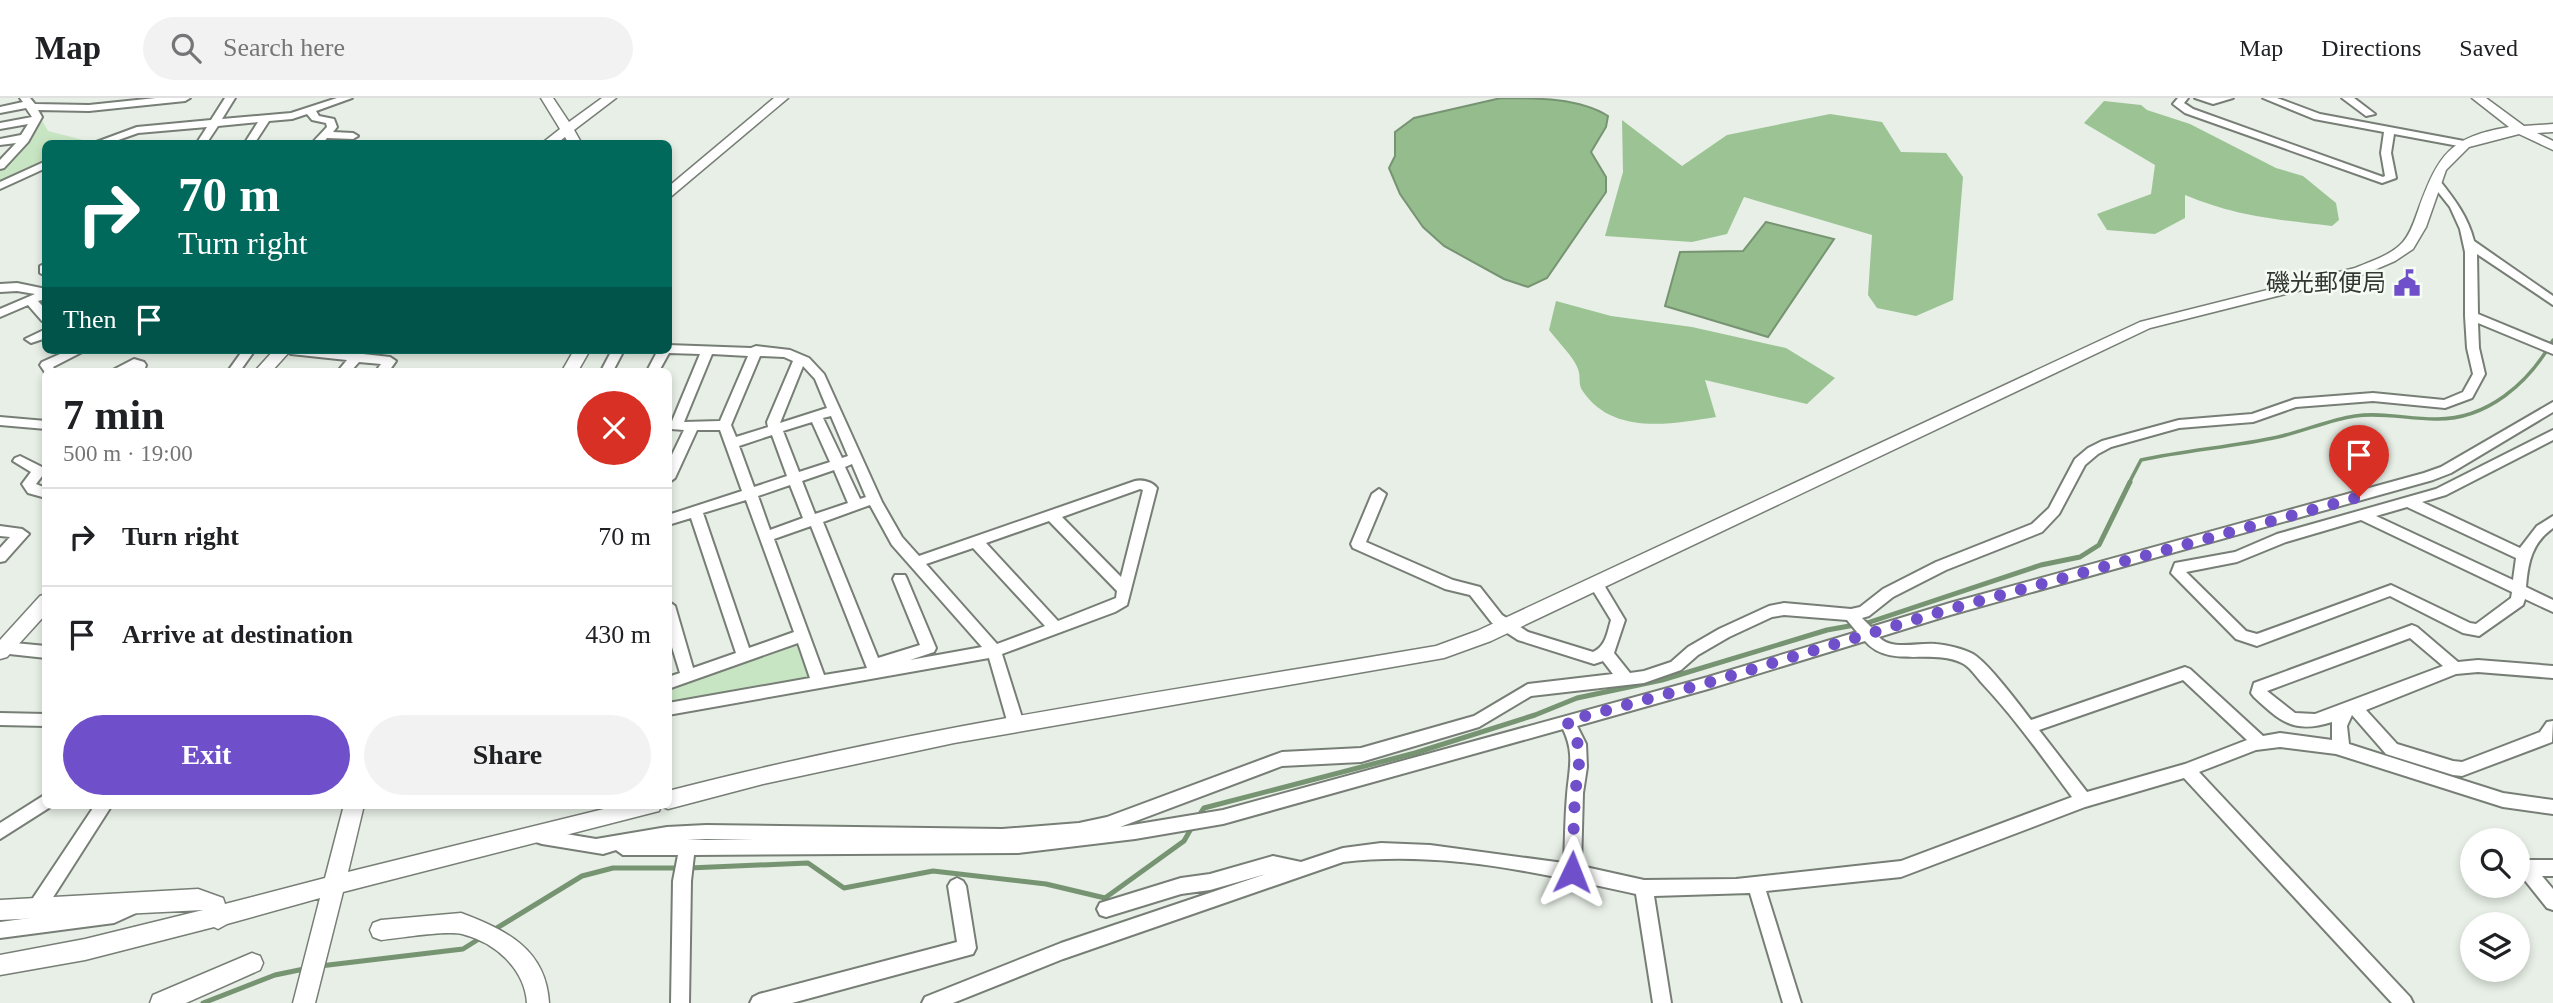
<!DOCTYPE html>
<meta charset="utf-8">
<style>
body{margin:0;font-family:"Times New Roman","Noto Sans JP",serif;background:#f2f2f2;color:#202124;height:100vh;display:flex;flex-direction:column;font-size:26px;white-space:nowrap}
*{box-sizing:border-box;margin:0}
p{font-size:23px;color:#757577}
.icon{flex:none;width:38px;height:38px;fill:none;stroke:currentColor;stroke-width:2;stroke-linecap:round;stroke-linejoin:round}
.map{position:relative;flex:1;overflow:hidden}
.details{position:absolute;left:42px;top:270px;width:630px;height:441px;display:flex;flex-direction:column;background:#fff;border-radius:10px;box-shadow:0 4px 10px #0003}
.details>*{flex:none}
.guide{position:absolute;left:42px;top:42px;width:630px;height:214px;border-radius:10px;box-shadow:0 4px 10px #0003;background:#00695c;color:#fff;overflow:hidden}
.tools{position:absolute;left:2460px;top:730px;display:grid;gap:14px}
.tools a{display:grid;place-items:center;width:70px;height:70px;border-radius:50%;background:#fff;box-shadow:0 4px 10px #0003;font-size:35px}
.pin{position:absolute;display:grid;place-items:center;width:60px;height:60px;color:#fff;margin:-72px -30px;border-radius:50% 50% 50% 0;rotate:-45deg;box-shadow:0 0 7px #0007}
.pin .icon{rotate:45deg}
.me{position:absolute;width:77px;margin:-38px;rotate:2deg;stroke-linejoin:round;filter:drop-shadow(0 0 5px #0008)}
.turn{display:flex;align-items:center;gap:24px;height:147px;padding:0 21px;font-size:32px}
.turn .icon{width:91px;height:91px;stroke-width:2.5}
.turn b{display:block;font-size:49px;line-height:60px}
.then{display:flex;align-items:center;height:66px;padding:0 21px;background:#0003;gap:14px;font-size:26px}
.round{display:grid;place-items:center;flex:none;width:74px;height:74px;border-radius:37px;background:#f2f2f2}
.headline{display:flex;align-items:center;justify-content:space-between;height:119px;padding:0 21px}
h1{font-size:42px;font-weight:800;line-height:52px}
.button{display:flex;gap:14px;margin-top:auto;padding:14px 21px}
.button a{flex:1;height:80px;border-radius:42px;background:#7050ca;color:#fff;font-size:28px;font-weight:800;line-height:80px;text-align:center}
.button a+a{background:#f2f2f2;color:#202124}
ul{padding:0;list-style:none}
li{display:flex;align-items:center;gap:21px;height:98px;padding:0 21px;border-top:2px solid #e0e0e0}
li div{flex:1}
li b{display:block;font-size:26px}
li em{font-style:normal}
header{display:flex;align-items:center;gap:42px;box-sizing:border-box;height:98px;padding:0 35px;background:#fff;border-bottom:2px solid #e0e0e0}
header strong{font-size:33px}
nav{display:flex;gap:38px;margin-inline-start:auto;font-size:24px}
.search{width:490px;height:63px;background:#f2f2f2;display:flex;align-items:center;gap:18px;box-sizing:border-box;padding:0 24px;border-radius:38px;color:#757577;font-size:26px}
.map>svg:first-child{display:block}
</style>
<header>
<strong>Map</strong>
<div class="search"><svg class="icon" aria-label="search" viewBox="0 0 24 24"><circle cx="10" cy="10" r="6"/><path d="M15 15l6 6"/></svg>Search here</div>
<nav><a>Map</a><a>Directions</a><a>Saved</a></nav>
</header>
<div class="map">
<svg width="2553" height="905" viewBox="0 0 2553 905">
<rect width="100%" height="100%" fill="#e7efe6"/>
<path fill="#c8e5c3" d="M 41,21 L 48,33 L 91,44 L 46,46 L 45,62 L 0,85 L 0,73 L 27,43 Z
M 796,546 L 808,579 L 669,606 L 668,590 Z"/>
<path fill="#9bc394" d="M 2104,3 L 2141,7 L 2147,12 L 2190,26 L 2276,70 L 2303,78 L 2336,105 L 2339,122 L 2332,128 C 2275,121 2238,119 2185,97 L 2185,120 L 2155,136 L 2107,132 L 2097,116 L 2151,96 L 2155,67 L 2084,25 Z
M 1830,16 L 1882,24 L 1901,54 L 1946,55 L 1963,79 L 1953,202 L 1916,218 L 1877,210 L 1868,197 L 1872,137 L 1744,99 L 1727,136 L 1692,144 L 1605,138 L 1623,74 L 1622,22 L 1682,68 L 1727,37 Z
M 1556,203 L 1611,218 L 1692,229 L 1786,250 L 1835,280 L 1807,306 L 1705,282 L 1716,319 C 1671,326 1612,338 1582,292 C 1578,285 1581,279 1578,271 C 1573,258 1558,244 1549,232 Z"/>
<path fill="#94bc8d" stroke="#779472" stroke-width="2" d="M 1501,0 C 1537,0 1580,0 1608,18 L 1606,29 L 1591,54 L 1606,79 L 1606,94 L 1547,180 L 1528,189 L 1504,181 L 1444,148 L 1423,129 L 1400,96 L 1389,70 L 1395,58 L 1395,34 L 1414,20 Z
M 1766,124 L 1834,141 L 1768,239 L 1665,208 L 1680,154 L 1743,153 Z"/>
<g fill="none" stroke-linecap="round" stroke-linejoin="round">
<path stroke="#779472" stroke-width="3.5" d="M 2129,385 L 2141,362 C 2186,352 2233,349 2278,339 C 2304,333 2329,322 2355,318 C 2382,314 2408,321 2435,321 C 2487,322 2529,285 2553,242"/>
<path stroke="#779472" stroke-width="5" d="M 1864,526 L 2041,467 L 2080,459 L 2099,447 L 2130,384
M 1198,719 L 1204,710 L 1415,655 L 1535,617 L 1577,600 L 1662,582 L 1827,532 L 1855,527
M 689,770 L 808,765 L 844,790 L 933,773 L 1046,786 L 1105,800 L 1184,743 L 1192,729
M 492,833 L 582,778 L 613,770 L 680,770
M 320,868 L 463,851 L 482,839
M 203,905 L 275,877 L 304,871"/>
<defs>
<path id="minor" d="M 20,0 L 30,0 L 35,6 L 89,7 L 156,0 L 190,0 L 185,3 L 89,13 L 38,12 L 42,19 L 28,44 L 4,70 L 0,71 L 0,62 L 16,45 L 0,47 L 0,41 L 21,37 L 28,26 L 0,31 L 0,25 L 32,19 L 26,10 L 0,15 L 0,9 L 23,4 Z
M 225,0 L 235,0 L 222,21 L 291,15 L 337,0 L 352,0 L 316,13 L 319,18 L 334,21 L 337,29 L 333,34 L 353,35 L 358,38 L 353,41 L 327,40 L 322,46 L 311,46 L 327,29 L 326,25 L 312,22 L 307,16 L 292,21 L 269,23 L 254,46 L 244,46 L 258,24 L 218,28 L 206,46 L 196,46 L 207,29 L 138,35 L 107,46 L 91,46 L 137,29 L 211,22 Z
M 2178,0 L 2188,0 L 2184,5 L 2193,11 L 2383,79 L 2385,78 L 2381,55 L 2384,34 L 2314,21 L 2263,0 L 2277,0 L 2320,16 L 2464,43 L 2469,46 L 2464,49 L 2394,36 L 2391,55 L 2396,80 L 2382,85 L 2185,15 L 2173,6 Z
M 2195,0 L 2233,0 L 2213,6 Z
M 2342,0 L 2354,0 L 2375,16 L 2366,18 Z
M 46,63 L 46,70 L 0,91 L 0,84 Z
M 2436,82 L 2440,83 C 2455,102 2468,119 2474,143 L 2553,198 L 2553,207 L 2477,156 L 2478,216 L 2553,247 L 2553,256 L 2478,225 L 2479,250 L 2485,276 L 2472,300 L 2445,310 L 2373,303 L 2296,309 L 2253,324 L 2179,330 L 2111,349 L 2098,356 L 2085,367 L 2059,416 L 2042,434 L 1946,472 L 1893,499 L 1869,518 L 1862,520 L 1871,529 L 1950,505 L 2424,375 L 2441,369 L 2553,304 L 2553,314 L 2451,375 L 2433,382 L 1950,517 L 1879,539 C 1891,553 1919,544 1936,546 C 1947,547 1964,551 1973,556 C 1988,565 2019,606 2031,622 L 2185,569 L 2190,571 L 2263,638 L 2280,635 L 2332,642 L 2332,624 C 2294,636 2281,624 2254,599 L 2251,595 L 2254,585 L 2412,527 L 2417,529 L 2458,564 L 2478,562 L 2553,568 L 2553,580 L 2478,574 L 2456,576 L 2366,612 L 2397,646 L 2453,663 L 2462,664 L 2540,634 L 2547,624 L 2553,623 L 2552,644 L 2462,678 L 2453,677 L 2386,656 L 2352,617 L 2347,628 L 2349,646 L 2503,695 L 2553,702 L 2553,716 L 2503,709 L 2336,656 L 2280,649 L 2256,652 L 2199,674 L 2410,899 L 2413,905 L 2392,905 L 2184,680 L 2085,709 L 1901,779 L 1766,793 L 1801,905 L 1783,905 L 1750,795 L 1654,798 L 1671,905 L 1653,905 L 1636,796 C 1541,775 1441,752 1343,764 L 1063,861 L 953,905 L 922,905 L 925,899 L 1061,845 L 1266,776 L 1210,792 L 1181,796 L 1106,819 L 1100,817 L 1097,811 L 1100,805 L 1181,780 L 1210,776 L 1273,758 L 1301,764 L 1343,750 L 1381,745 L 1430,747 L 1564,765 C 1565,742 1565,720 1567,697 C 1569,671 1575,656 1563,631 L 1223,726 L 1135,741 L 1018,755 L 694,757 L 691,783 L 689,905 L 671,905 L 673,783 L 678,757 L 623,757 L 616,752 L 603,756 L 542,746 L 536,744 L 534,739 L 536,734 L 542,732 L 596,741 L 667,729 L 706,727 L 1002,731 L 1079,725 L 1107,719 L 1282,654 L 1361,650 L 1474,618 L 1528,586 L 1613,576 L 1603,563 L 1594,566 L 1518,542 L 1492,525 L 1470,497 L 1445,491 L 1353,450 L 1351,446 L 1372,396 L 1379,391 L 1386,396 L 1366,444 L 1453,482 L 1480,489 L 1502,517 L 1528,534 L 1593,554 C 1606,548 1607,535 1611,522 L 1589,486 L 1591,482 L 1601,482 L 1625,522 L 1614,555 L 1630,575 L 1644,573 L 1671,564 L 1688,549 L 1719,531 L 1769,508 L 1784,505 L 1851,511 L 1860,509 L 1883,491 L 1936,464 L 2032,426 L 2049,410 L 2075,361 L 2088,350 L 2102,343 L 2179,322 L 2252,316 L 2295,301 L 2373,295 L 2444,302 L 2463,294 L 2473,276 L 2467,250 L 2465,218 L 2465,154 L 2460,131 L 2450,109 L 2431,85 ZM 1784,517 L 1847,522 L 1857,534 L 1708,579 L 1223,712 L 1120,729 L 1282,668 L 1361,664 L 1479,629 L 1531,598 L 1644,585 L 1681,572 L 1698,557 L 1729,539 L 1772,519 ZM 2410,540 L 2443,568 L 2315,616 L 2295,615 L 2267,593 ZM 1865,543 C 1889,571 1931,550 1962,565 C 1969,568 1976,578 1981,584 C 2015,620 2043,660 2072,699 L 1901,763 L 1736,781 L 1644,782 L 1581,768 L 1583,695 L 1587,669 L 1586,646 L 1577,628 L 1708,591 ZM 2183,582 L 2247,642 L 2185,666 L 2087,694 L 2039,632 ZM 706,741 L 754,742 L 687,742 Z
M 46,165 L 46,178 L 40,175 L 40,168 Z
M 17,185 L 46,191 L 46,201 L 38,203 L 46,212 L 46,224 L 42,223 L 28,207 L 0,219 L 0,211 L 35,196 L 17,193 L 0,194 L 0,186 Z
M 46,231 L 46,240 L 31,245 L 25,241 Z
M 668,247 L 751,250 L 756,248 L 790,252 L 809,260 L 824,276 L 882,404 L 902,439 L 919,458 L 1135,383 C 1142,381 1153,384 1157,390 L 1127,507 L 1115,514 L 1002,556 L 1024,626 L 1022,631 L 1016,632 L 1010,631 L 1008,626 L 989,560 L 668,617 L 668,605 L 810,580 L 798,545 L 668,591 L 668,579 L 680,575 L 668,536 L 668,503 L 675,508 L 693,570 L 736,555 L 691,420 L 668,427 L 668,417 L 742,393 L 720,332 L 697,332 L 675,380 L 668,385 L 668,365 L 684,332 L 671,331 L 670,328 L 700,256 L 669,255 L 659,273 L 647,273 L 658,252 L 668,252 ZM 712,256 L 748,258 L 720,323 L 684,324 ZM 760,258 L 784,259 L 793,263 L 767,324 L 768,329 L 736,339 L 731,327 ZM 803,268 L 815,281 L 827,310 L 780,325 ZM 831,318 L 848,358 L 842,360 L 823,320 ZM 812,324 L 830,364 L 799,374 L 783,333 ZM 772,337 L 787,378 L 754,389 L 739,348 ZM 852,366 L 866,399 L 860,401 L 845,369 ZM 834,372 L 848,405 L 815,416 L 802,383 ZM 790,387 L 803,420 L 770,432 L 758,398 ZM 1140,391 L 1143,392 L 1121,479 L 1062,419 ZM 746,402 L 794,534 L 749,550 L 703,415 ZM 870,407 L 892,447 L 982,549 L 910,562 L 934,554 L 936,550 L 907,481 L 905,477 L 895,477 L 893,481 L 920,547 L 878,560 L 823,424 ZM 1049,423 L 1117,493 L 1116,500 L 1058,523 L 986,445 ZM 811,428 L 867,570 L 824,577 L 774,441 ZM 973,450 L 1045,528 L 997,546 L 926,466 Z
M 69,252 L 86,252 L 53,269 L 56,273 L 46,273 L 46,276 L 40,267 L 42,264 Z
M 243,252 L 255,252 L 240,273 L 228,273 Z
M 285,252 L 327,252 L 390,259 L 396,263 L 389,273 L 376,273 L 381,266 L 359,264 L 351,273 L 338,273 L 347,262 L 291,256 Z
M 612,252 L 624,252 L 613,273 L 601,273 Z
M 134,261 L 144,264 L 146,267 L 144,273 L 132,273 L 133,271 L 127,273 L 111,273 Z
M 0,319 L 46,323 L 46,331 L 0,327 Z
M 2553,332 L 2553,342 L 2446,397 L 2422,404 L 2520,450 L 2537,428 L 2553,418 L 2553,430 C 2532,445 2528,464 2526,489 L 2553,502 L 2553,514 L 2525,501 L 2523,507 L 2479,538 L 2463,535 L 2390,498 L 2257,548 L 2236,541 L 2171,475 L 2175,465 L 2235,454 L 2277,436 L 2436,391 ZM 2407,409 L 2516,460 L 2513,482 L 2376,418 ZM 2361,422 L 2512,494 L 2511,500 L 2476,526 L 2470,525 L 2391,487 L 2257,536 L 2246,533 L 2186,474 L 2237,464 L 2286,444 Z
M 20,358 L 44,370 L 46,373 L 36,386 L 46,390 L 46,400 L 28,395 L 22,386 L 31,374 L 13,363 L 15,360 Z
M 0,428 L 22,431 L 29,436 L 5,463 L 0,464 L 0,450 L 10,439 L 0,438 Z
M 4,544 L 46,548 L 46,560 L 0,555 L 0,545 Z
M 0,615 L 46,616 L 46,628 L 0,627 Z
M 46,696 L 46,707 L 52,708 L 0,741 L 0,725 Z
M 95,707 L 112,707 L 43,815 L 37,817 L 31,815 L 28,809 L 31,803 Z
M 2525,762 L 2553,762 L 2553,778 L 2542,778 L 2553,791 L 2553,812 L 2547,810 L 2519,775 L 2519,765 Z
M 957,780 L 963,783 L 966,788 L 976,850 L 973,856 L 792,905 L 750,905 L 753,899 L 759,896 L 957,844 L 948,788 L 951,783 Z
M 130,801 L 136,803 L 139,809 L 136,815 L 114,825 L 0,840 L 0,824 L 112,809 Z"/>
<path id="tertiary" d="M 541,0 L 553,0 L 569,24 L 602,0 L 616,0 L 574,32 L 582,46 L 569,46 L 565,39 L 556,46 L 541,46 L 560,31 Z
M 774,0 L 788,0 L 668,101 L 668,89 Z
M 2472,0 L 2486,0 L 2524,28 L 2553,26 L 2553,34 L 2537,35 L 2553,43 L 2553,52 L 2519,36 L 2469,49 L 2446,72 L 2426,129 L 2413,151 L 2395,163 L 2365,176 L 2150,230 L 1491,543 L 1444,560 L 954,645 L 763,686 L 668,711 L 661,708 L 659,713 L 343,794 L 315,905 L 293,905 L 320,800 L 227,826 L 218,831 L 214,829 L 85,862 L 0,877 L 0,857 L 85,841 L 203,812 L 0,822 L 0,802 L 198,791 L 223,800 L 225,806 L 325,780 L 344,707 L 364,707 L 348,774 L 620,707 L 668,707 L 668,693 C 921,627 1179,592 1436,548 L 1477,533 L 2140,224 L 2355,170 C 2371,163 2392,157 2403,144 C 2411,135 2415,121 2419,110 C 2439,56 2450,39 2509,29 Z
M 274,252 L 291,252 L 272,273 L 255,273 Z
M 574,252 L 590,252 L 578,273 L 562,273 Z
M 46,496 L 46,516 L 7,559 L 0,561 L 0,542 L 40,498 Z
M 461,815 C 506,832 546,851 549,905 L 527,905 C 525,871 495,844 462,836 C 445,832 400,840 381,842 L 373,839 L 370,832 L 373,825 L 381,822 Z
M 252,855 L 260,858 L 263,865 L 260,872 L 186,905 L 150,905 L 153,897 Z"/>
</defs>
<use href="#minor" stroke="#777e76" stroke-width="4"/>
<use href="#tertiary" stroke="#777e76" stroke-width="3"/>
<use href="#minor" fill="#fff" fill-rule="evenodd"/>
<use href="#tertiary" fill="#fff" fill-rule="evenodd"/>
</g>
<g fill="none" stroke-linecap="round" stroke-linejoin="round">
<path stroke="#7050ca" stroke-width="12" stroke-dasharray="0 21.6" d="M 1572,774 L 1575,695 L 1579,670 L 1578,646 L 1567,623 L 1707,585 L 1950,511 L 2359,399"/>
</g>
<defs>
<symbol id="civic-bare" viewBox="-9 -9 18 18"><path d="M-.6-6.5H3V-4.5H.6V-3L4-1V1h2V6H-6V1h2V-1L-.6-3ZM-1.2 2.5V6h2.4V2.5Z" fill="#7050ca" stroke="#f4fcf3" stroke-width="2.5" paint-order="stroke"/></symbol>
</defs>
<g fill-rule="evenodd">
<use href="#civic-bare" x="2388" y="166" width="38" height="38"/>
</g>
<g text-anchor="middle" stroke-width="5" stroke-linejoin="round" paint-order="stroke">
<g font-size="24" fill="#343734" stroke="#f4fcf3" text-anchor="end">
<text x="2386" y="193">磯光郵便局</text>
</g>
</g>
</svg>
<div class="tools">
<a><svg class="icon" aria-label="search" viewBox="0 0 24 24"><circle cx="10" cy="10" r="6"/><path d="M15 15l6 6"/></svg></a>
<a><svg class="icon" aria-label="layers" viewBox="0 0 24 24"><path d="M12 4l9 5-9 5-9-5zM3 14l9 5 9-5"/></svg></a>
</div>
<div class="pin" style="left:2359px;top:399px;background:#d93025"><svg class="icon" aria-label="arrive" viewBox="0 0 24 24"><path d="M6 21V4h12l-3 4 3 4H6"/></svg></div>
<svg class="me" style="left:1572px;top:774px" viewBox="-20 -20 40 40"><path d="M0-17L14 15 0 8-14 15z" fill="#7050ca" stroke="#fff" stroke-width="4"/></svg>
<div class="guide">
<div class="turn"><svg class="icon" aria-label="right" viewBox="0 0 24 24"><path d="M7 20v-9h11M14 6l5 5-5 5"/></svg><div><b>70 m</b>Turn right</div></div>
<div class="then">Then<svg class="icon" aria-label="arrive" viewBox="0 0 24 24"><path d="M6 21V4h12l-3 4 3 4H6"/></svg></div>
</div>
<section class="details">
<div class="headline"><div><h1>7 min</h1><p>500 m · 19:00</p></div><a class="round" style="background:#d93025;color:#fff"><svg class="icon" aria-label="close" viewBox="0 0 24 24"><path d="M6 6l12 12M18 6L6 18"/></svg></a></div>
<ul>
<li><svg class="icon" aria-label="right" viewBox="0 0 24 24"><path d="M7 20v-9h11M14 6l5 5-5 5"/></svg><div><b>Turn right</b></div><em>70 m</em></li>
<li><svg class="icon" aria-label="arrive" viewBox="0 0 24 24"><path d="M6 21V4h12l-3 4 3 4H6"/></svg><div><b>Arrive at destination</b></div><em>430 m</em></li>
</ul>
<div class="button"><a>Exit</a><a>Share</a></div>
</section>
</div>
